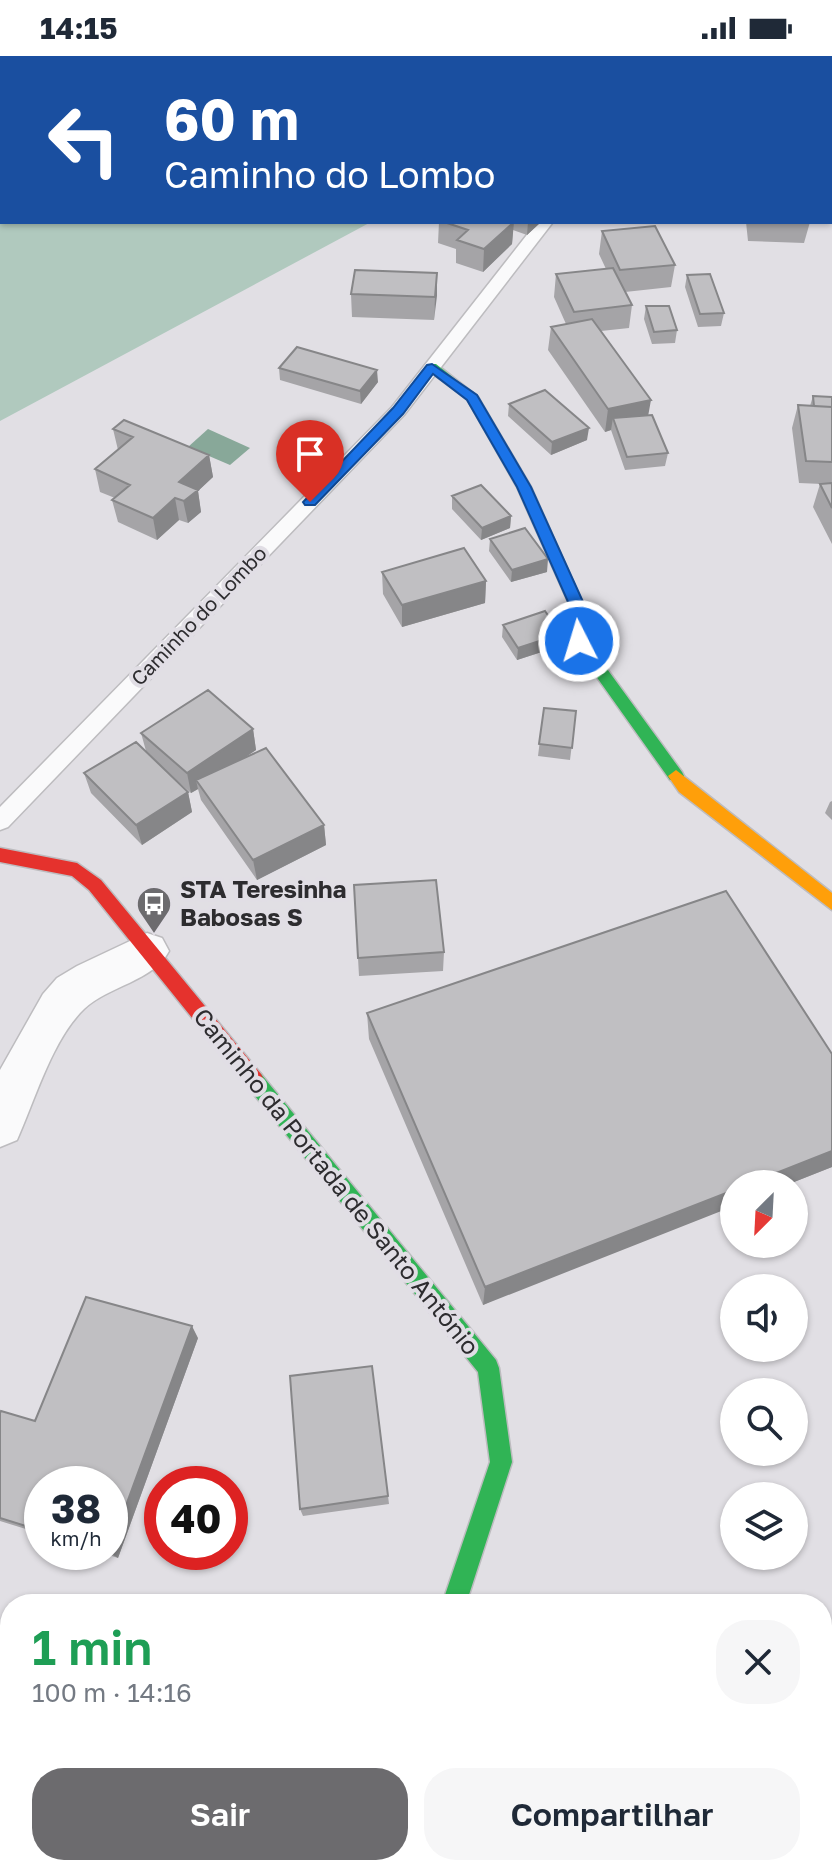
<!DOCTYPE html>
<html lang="pt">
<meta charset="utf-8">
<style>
body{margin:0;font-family:"Golos Text",sans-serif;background:#f6f6f7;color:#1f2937;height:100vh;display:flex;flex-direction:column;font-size:30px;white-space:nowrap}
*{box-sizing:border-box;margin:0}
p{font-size:26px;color:#747a83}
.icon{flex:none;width:44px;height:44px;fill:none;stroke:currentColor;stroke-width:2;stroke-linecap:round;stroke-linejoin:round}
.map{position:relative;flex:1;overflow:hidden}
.details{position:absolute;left:0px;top:1538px;width:832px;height:282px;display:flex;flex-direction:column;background:#fff;border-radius:32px 32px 0 0;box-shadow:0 2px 6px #0004}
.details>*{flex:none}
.guide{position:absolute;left:0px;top:0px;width:832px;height:168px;box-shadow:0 2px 6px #0004;background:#1a4fa0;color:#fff;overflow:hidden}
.needle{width:52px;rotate:204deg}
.fabs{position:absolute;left:720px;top:1114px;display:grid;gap:16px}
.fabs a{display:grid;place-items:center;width:88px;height:88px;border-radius:50%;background:#fff;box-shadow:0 2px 6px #0004;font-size:40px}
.speed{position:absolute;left:24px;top:1410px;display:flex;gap:16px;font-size:40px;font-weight:700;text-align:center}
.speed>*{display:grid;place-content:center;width:104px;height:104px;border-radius:50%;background:#fff;box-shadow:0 2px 6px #0004;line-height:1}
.speed small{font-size:20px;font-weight:400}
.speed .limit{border:12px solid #d22;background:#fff;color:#111}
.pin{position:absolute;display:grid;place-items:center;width:68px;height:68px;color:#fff;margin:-82px -34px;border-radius:50% 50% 50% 0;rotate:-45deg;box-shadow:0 0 8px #0007}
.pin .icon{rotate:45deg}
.me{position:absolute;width:88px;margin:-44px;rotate:355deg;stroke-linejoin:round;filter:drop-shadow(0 0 6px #0008)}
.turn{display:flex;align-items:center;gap:28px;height:168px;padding:0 32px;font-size:36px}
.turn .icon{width:104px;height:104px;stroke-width:2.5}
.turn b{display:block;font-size:56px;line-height:68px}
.round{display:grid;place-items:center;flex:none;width:84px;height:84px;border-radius:32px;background:#f6f6f7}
.head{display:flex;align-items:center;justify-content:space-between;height:136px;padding:0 32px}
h1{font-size:48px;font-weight:600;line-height:60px;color:#1e9e55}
.cta{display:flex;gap:16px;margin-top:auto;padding:16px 32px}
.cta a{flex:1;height:92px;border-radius:32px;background:#6c6b6e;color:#fff;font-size:32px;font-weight:600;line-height:92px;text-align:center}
.cta a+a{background:#f6f6f7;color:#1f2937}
.status{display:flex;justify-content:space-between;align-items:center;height:56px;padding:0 40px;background:#fff;direction:ltr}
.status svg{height:22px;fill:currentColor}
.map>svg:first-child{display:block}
</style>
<div class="status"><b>14:15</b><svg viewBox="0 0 49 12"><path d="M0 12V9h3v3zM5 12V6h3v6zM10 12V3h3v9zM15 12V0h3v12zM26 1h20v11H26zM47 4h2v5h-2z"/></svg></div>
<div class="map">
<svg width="832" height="1819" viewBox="0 0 832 1819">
<rect width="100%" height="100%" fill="#e1dfe4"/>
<path fill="#b0c9be" d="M 0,0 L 559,0 L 2,2 L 2,166 L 371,166 L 0,365 Z"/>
<path fill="#88a899" d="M 208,373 L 250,392 L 230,409 L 188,391 Z"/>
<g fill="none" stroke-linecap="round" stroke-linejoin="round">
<defs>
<path id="lane" d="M 666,0 L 680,0 L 665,2 Z
M 537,166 L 553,166 L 404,359 L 8,771 L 0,774 L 0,751 L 392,351 Z"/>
<path id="street" d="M 147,877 L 162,882 L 169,895 C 154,925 108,930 84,953 C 52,984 35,1044 17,1084 L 0,1091 L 0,1014 L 43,938 L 57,922 L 77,910 Z
M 228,1810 L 295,1810 L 291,1819 L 224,1819 Z"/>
<path id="fast" d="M 428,308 L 436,308 L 478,341 L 531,431 L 583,548 L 586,584 L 682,716 L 684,720 L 682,724 L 670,724 L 571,585 L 569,548 L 517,431 L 467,343 L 428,314 Z
M 254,1015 L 261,1018 L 496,1304 L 499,1312 L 512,1406 L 466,1548 L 442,1548 L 490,1406 L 478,1316 L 247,1030 L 244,1024 L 247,1018 Z"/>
<path id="slow" d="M 676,714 L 832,837 L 832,854 L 679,736 L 668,720 Z"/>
<path id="jam" d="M 0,792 L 77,807 L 101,824 L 261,1018 L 264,1024 L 261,1030 L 254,1033 L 247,1030 L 89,834 L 72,820 L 0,806 Z"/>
</defs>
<use href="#lane" stroke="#bdbcbf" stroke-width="3"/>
<use href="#street" stroke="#bdbcbf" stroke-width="3"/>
<use href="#fast" stroke="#bdbcbf" stroke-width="3"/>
<use href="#slow" stroke="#bdbcbf" stroke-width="3"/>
<use href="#jam" stroke="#bdbcbf" stroke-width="3"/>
<use href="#lane" fill="#fafafb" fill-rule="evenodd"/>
<use href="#street" fill="#fafafb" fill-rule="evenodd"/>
<use href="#fast" fill="#30b455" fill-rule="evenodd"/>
<use href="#slow" fill="#ff9f0a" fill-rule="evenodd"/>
<use href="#jam" fill="#e5322d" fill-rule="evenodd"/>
</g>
<path fill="#a5a4a7" d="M 439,166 L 541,166 L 527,179 L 513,174 L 512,188 L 483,216 L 456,207 L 456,193 L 438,187 Z
M 746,166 L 810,166 L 804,187 L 748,185 Z
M 602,175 L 675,209 L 671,231 L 625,236 L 632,249 L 629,272 L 601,275 L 668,397 L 665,410 L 625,414 L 611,374 L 605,376 L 548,294 L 551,271 L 566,268 L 554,241 L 556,218 L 606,213 L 599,198 Z
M 437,217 L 434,264 L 352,261 L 351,238 Z
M 687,219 L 724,257 L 721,270 L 698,271 L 685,231 Z
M 646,250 L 677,274 L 675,287 L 652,288 L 644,263 Z
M 279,312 L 378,326 L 361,348 L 280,324 Z
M 813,340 L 832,341 L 832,488 L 813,451 L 820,428 L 822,428 L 799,427 L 792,372 L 798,349 L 810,350 Z
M 509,348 L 587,384 L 551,399 L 508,360 Z
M 113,373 L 209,399 L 213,421 L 198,435 L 201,456 L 188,467 L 179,464 L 157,484 L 118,466 L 112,444 L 115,442 L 100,436 L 95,413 L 118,394 Z
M 452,440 L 511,460 L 510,472 L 481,484 L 452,453 Z
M 490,483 L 547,516 L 511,526 L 489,495 Z
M 382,516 L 486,525 L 485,547 L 402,571 L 383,538 Z
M 503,569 L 560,590 L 517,604 L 502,581 Z
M 544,652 L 576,655 L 570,704 L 538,700 Z
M 253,673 L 256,694 L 244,702 L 324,769 L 326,789 L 257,824 L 201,744 L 198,733 L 191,737 L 168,717 L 188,736 L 192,756 L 142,789 L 91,737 L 84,717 L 146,695 L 141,677 Z
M 832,745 L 832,764 L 825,757 L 830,746 Z
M 354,829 L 444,896 L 443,915 L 359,920 Z
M 367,957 L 832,998 L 832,1111 L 789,1128 L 734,1128 L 483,1249 L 369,983 Z
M 198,1282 L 118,1502 L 100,1496 L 110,1496 L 42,1428 L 42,1478 L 0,1465 L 0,1357 L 35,1365 Z
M 372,1310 L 389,1448 L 303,1460 L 300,1453 Z"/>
<path fill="#868688" d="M 514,166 L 512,188 L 483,216 L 484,193 Z
M 528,166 L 541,166 L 527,179 Z
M 437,217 L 437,240 L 434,264 L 435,241 Z
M 377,314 L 378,326 L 361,348 L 360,335 Z
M 651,344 L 647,366 L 613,362 L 611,374 L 605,376 L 608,353 Z
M 589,372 L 587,384 L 551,399 L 552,386 Z
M 209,399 L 213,421 L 198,435 L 201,456 L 188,467 L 179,426 Z
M 175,442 L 179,464 L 157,484 L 153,462 Z
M 511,460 L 510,472 L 481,484 L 482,472 Z
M 548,503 L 547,516 L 511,526 L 512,514 Z
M 486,525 L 485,547 L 402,571 L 402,549 Z
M 561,578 L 560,590 L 517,604 L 518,592 Z
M 253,673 L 256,694 L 201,731 L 196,724 L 198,733 L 191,737 L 187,717 Z
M 188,736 L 192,756 L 142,789 L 136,769 Z
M 324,769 L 326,789 L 257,824 L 253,804 Z
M 832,1095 L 832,1111 L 789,1128 L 748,1128 Z
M 734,1134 L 734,1150 L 483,1249 L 485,1231 Z
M 192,1270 L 198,1282 L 118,1502 L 109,1496 L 110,1493 Z
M 215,1810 L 218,1810 L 212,1819 L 208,1819 Z"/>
<path fill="#c0bfc2" stroke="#868688" stroke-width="2" d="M 545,0 L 589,0 L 590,1 L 587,2 L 540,2 Z
M 444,166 L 514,166 L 484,193 L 457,184 L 468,174 Z
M 655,170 L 675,209 L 620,214 L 602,175 Z
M 613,212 L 632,249 L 574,256 L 556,218 Z
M 355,214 L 437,217 L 435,241 L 351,238 Z
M 710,218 L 724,257 L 700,258 L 687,219 Z
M 646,250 L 669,250 L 677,274 L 654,276 Z
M 592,263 L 651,344 L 608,353 L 551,271 Z
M 297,291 L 377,314 L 360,335 L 279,312 Z
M 545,334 L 589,372 L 552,386 L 509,348 Z
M 813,340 L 832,341 L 832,351 L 814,350 Z
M 798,349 L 832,351 L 832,406 L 806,405 Z
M 652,359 L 668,397 L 627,401 L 613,362 Z
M 124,364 L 209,399 L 179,426 L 198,434 L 184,445 L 175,442 L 153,462 L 112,444 L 130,429 L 95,413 L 133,381 L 113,373 Z
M 832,427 L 832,452 L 820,428 Z
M 481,429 L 511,460 L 482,472 L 452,440 Z
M 525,472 L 548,503 L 512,514 L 490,483 Z
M 464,492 L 486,525 L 402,549 L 382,516 Z
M 545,555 L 561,578 L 518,592 L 503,569 Z
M 208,634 L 253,673 L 187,717 L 141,677 Z
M 544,652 L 576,655 L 572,692 L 539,688 Z
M 136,686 L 188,736 L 136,769 L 84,717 Z
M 266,692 L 324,769 L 253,804 L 196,724 Z
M 436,824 L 444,896 L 358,902 L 354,829 Z
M 726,835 L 832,998 L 832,1095 L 748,1128 L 734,1128 L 734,1134 L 485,1231 L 367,957 Z
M 86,1241 L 192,1270 L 110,1493 L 110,1428 L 42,1428 L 42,1475 L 0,1462 L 0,1357 L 1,1355 L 35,1365 Z
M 372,1310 L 388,1440 L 300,1453 L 290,1320 Z
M 10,1668 L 10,1742 L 0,1731 L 0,1680 Z
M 53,1810 L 215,1810 L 208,1819 L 46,1819 Z"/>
<path fill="#1a73e8" stroke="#114b97" stroke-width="2" d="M 432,308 L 477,339 L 531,431 L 584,548 L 584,589 L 574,589 L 571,585 L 569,548 L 517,431 L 467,344 L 433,318 L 403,358 L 315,449 L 305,449 L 303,446 L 393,352 L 427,309 Z"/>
<defs>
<symbol id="bus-pin" viewBox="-11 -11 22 30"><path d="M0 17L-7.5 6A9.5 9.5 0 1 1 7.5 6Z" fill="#6c6b6e" stroke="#e1dee5"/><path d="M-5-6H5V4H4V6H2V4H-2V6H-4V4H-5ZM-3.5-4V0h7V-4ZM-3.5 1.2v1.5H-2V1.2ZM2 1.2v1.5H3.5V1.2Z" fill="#fff"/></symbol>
</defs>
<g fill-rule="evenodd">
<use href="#bus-pin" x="134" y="828" width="40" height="54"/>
</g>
<g text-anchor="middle" stroke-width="8" stroke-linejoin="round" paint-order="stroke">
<g font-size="20" fill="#2d2c2f" stroke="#e1dee5">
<text transform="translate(199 560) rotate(-46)" y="7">Caminho do Lombo</text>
</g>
<g font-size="24" font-weight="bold" fill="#2d2c2f" stroke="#e1dee5" text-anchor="start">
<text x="180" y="842">STA Teresinha<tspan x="180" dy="28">Babosas S</tspan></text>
</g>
<g font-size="24" fill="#2d2c2f" stroke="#e1dee5">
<text transform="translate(336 1126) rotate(51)" y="8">Caminho da Portada de Santo António</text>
</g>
</g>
</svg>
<div class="fabs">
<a><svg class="needle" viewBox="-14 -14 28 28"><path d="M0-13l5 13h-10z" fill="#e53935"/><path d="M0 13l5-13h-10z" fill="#747a83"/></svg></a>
<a><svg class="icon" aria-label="sound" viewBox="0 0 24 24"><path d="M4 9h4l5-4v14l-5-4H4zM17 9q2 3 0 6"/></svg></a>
<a><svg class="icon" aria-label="search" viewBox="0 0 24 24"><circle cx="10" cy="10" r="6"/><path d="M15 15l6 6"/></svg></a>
<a><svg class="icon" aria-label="layers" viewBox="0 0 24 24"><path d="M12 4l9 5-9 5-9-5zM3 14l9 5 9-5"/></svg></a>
</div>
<div class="speed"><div>38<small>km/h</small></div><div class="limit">40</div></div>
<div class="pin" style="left:310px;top:446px;background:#d93025"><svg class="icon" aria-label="arrive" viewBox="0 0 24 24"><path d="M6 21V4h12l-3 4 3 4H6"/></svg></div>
<svg class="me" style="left:579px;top:585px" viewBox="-20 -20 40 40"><circle r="17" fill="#1a73e8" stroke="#fff" stroke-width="3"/><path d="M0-11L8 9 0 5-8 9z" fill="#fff"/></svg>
<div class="guide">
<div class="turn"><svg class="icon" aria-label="left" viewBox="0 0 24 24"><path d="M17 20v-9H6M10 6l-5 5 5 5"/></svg><div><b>60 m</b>Caminho do Lombo</div></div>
</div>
<section class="details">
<div class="head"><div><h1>1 min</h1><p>100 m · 14:16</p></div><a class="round"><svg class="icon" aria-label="close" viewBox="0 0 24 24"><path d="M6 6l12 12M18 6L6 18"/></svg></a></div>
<div class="cta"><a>Sair</a><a>Compartilhar</a></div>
</section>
</div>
